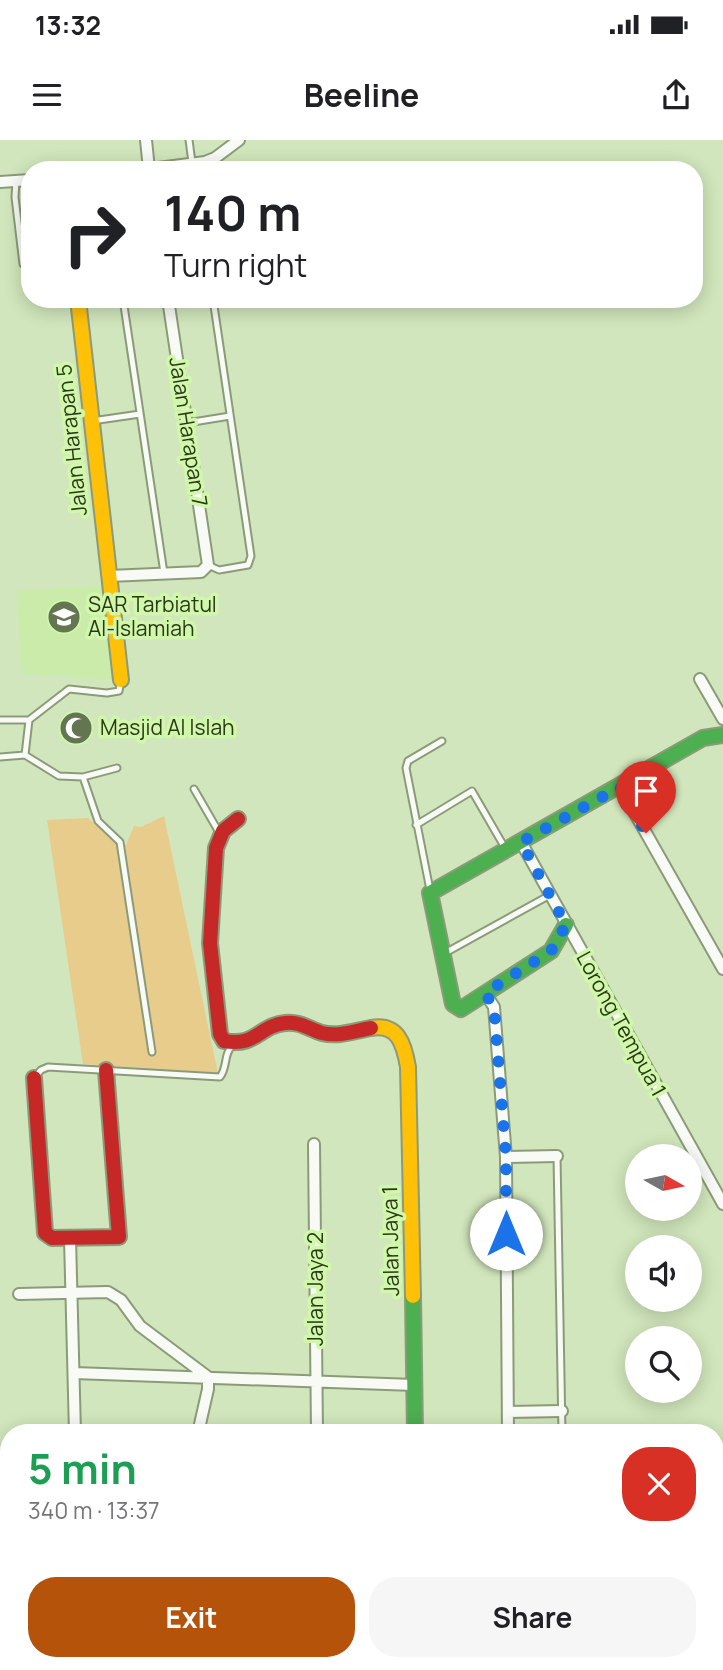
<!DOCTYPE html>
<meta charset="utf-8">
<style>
body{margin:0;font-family:Manrope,sans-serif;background:#f6f6f6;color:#202124;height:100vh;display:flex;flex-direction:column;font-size:26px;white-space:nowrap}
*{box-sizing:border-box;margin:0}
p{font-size:23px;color:#757577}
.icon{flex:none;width:38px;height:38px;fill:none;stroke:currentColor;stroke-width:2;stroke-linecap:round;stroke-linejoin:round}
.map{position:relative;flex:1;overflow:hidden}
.panel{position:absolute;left:0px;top:1284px;width:724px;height:247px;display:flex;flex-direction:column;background:#fff;border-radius:28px 28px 0 0;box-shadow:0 4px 18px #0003}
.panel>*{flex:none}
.top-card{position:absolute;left:21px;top:21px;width:682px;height:147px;border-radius:28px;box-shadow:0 4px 18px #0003;background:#fff;color:#202124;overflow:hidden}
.needle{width:46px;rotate:99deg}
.controls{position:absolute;left:625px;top:1004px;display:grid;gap:14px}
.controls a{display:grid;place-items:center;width:77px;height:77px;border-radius:50%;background:#fff;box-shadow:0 4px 18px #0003;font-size:35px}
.pin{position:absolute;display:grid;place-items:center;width:60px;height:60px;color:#fff;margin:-72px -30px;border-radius:50% 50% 50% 0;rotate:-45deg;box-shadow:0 0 7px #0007}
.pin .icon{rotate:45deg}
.me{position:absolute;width:77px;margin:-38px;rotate:0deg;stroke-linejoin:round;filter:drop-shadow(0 0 5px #0008)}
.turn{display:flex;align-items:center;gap:24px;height:147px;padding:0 28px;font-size:32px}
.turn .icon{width:91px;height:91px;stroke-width:2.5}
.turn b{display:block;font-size:49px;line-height:60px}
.round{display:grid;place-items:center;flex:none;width:74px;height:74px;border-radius:28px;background:#f6f6f6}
.summary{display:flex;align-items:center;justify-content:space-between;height:119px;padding:0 28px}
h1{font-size:42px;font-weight:700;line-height:52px;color:#1e9e55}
.cta{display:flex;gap:14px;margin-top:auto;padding:14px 28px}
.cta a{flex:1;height:80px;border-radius:28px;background:#b45309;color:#fff;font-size:28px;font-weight:700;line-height:80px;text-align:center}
.cta a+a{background:#f6f6f6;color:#202124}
.status{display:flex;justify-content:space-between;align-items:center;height:49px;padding:0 35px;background:#fff;direction:ltr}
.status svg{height:19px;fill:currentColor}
header{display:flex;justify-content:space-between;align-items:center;height:91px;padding:0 28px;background:#fff;font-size:32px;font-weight:700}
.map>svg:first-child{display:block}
</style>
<div class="status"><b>13:32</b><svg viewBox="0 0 49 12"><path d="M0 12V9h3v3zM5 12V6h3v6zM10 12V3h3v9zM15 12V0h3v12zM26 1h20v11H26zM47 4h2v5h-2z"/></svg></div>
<header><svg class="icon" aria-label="menu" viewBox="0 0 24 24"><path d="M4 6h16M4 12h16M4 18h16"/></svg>Beeline<svg class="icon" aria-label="share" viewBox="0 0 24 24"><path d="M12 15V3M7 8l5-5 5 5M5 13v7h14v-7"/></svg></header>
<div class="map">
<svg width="723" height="1530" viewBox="0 0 723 1530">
<rect width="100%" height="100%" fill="#d1e6bc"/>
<path fill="#caebaa" d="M 106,445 L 115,540 L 21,533 L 17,451 Z"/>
<path fill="#e8cc8c" d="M 164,676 L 218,934 L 83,924 L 47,680 L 88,678 L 118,706 L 126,705 L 134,686 L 141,687 Z"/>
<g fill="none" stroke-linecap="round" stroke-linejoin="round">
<defs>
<path id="lane" d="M 189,0 L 193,30
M 16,41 L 15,57 L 23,124 L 30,131
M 123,159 L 164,433
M 92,281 L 140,274
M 187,283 L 230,276
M 208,425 L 219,430 L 248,425 L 251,416 L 213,159
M 0,580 L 29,580
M 25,615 L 29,580 L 69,549 L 107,553 L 119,551 L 121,540
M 0,617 L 25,615 L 59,636 L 83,637 L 117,628
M 83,637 L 98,681 L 120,702 L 152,912
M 194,649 L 220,694
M 416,685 L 472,651 L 505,708
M 430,750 L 406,628 L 408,621 L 442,601
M 445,813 L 550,755
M 35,937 L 41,930 L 48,927 L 220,937 C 228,927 223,914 233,905
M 557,1016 L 562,1293
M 563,1522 L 563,1530
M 687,1522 L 692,1530"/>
<path id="street" d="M 146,0 L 149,29
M 142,30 L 205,22 L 215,18 L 239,0
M 0,42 L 30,40
M 109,436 L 201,432 L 208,425 L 168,159
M 700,539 L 723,579
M 620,647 L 723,829
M 521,702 L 723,1064
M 485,853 L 494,867 L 506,1017 L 508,1293
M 314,1004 L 317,1293
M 506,1017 L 557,1016
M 70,1098 L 75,1293
M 19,1154 L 108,1152 L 121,1160 L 140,1186 L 208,1237 L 208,1249 L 198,1293
M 74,1233 L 414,1245
M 508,1272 L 562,1271
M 1,1409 L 9,1396
M 91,1522 L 93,1530
M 320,1522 L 321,1530
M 418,1522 L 418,1530
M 513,1522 L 516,1530"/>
<path id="fast" d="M 566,785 L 551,811 L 461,869 L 453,864 L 430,753 L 703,598 L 723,595
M 413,1156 L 415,1293
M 716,1484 L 723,1480"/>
<path id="slow" d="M 78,159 L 121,540
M 371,888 C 398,883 404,904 408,927 L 413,1156
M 628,1530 L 642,1522"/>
<path id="jam" d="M 238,679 L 223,691 L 216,708 L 210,803 L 220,894 L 224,901 C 257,907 258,886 285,883 C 299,881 309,889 322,893 C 339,897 354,891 371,888
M 34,938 L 45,1093 L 52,1098 L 119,1097 L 106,930"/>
</defs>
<use href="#lane" stroke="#8b9b79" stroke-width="9"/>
<use href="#street" stroke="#8b9b79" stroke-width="14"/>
<use href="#fast" stroke="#8b9b79" stroke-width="18"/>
<use href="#slow" stroke="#8b9b79" stroke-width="18"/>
<use href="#jam" stroke="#8b9b79" stroke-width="18"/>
<use href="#lane" stroke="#f8fbf5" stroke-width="5"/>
<use href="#street" stroke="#f8fbf5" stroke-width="10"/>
<use href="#fast" stroke="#4caf50" stroke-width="14"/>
<use href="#slow" stroke="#ffc107" stroke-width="14"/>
<use href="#jam" stroke="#c62828" stroke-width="14"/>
</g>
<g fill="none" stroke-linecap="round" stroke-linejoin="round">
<path stroke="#1a73e8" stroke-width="12" stroke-dasharray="0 21.6" d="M 506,1094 L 506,1017 L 494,867 L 485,853 L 551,811 L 566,785 L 521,702 L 620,647 L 646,693"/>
</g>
<defs>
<symbol id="school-disc" viewBox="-11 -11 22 22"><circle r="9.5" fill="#647552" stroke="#d1f7ab"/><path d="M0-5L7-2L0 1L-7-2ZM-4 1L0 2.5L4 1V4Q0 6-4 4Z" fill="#fff"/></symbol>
<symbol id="mosque-disc" viewBox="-11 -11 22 22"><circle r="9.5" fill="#647552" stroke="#d1f7ab"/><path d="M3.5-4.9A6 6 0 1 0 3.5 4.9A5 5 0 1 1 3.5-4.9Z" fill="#fff"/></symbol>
</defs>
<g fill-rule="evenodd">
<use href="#school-disc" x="45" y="458" width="38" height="38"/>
<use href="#mosque-disc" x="57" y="569" width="38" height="38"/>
</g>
<g text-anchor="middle" stroke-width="7" stroke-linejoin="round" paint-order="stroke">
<g font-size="21" fill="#293819" stroke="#d1f7ab">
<text transform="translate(188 292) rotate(81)" y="7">Jalan Harapan 7</text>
<text transform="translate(72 300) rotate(-96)" y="7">Jalan Harapan 5</text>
<text transform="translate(621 884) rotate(61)" y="7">Lorong Tempua 1</text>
<text transform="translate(391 1101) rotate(-91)" y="7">Jalan Jaya 1</text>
<text transform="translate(316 1149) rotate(-90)" y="7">Jalan Jaya 2</text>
</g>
<g font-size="21" fill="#293819" stroke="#d1f7ab" text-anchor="start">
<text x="88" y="472">SAR Tarbiatul<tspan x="88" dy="24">Al-Islamiah</tspan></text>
<text x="100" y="595">Masjid Al Islah</text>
</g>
</g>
</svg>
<div class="controls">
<a><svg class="needle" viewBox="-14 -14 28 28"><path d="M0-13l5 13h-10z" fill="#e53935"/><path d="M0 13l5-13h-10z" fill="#757577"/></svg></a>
<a><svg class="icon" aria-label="sound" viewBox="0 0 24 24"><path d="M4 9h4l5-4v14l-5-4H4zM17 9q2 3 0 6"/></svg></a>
<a><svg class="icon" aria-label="search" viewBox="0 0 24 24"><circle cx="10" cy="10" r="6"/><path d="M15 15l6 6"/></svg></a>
</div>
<div class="pin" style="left:646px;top:693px;background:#d93025"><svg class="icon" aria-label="arrive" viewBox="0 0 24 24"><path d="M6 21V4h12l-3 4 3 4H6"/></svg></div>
<svg class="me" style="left:506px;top:1094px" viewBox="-20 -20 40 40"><circle r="19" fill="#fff"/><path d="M0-13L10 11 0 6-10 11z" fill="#1a73e8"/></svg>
<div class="top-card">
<div class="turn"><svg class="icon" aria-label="right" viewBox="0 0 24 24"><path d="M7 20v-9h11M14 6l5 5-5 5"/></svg><div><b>140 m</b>Turn right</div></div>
</div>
<section class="panel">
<div class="summary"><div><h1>5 min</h1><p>340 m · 13:37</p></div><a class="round" style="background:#d93025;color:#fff"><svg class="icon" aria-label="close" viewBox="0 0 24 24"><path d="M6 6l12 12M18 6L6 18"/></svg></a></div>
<div class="cta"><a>Exit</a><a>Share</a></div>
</section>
</div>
